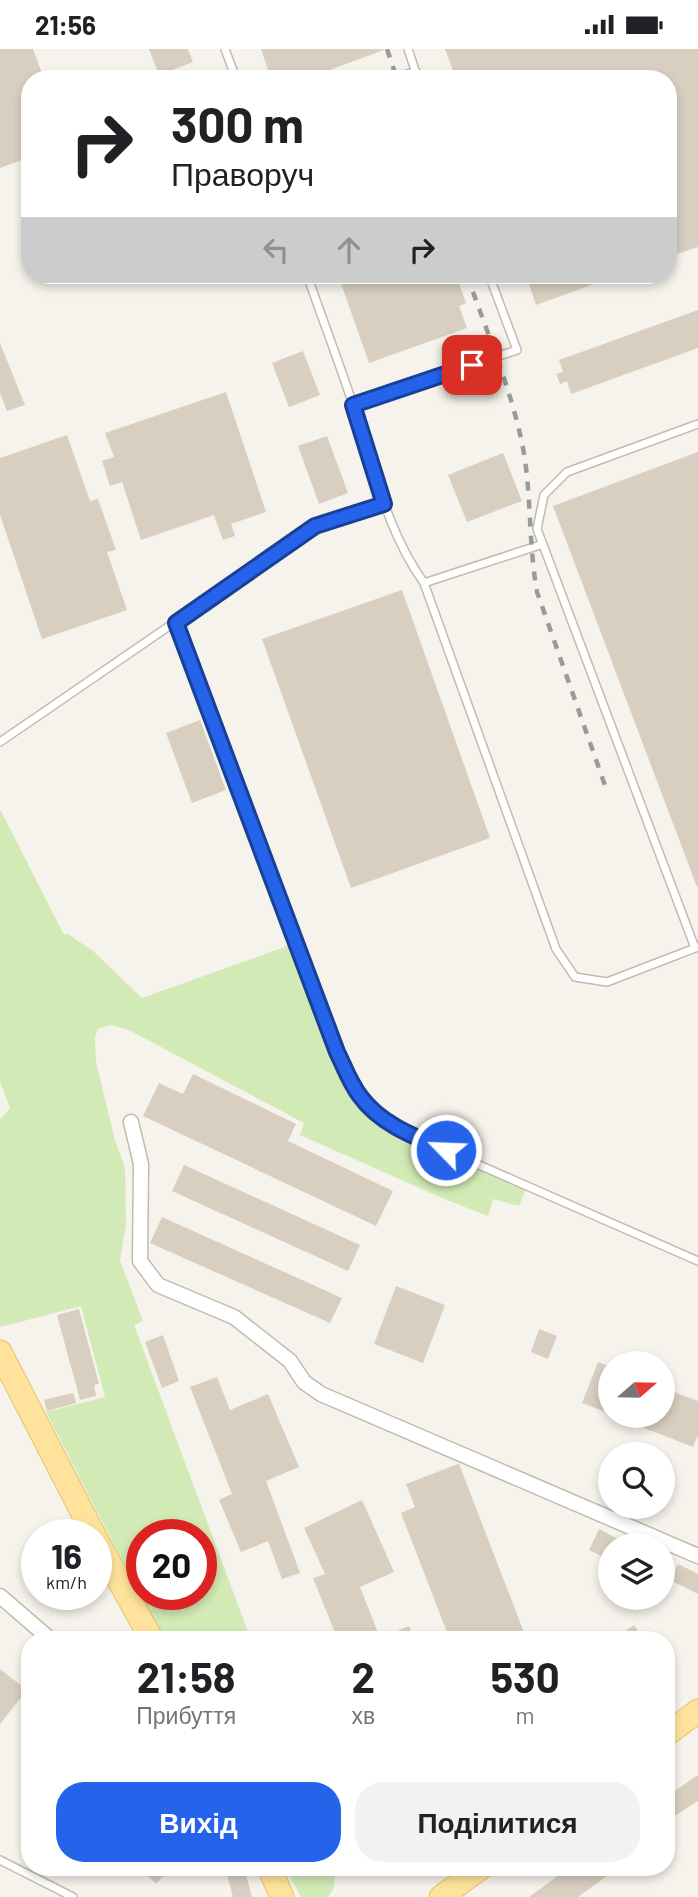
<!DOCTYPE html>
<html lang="uk">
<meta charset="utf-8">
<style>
body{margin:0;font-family:Barlow,sans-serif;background:#f2f2f2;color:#202124;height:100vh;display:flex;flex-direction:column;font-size:26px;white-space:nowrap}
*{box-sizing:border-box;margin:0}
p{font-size:23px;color:#757577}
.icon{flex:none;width:38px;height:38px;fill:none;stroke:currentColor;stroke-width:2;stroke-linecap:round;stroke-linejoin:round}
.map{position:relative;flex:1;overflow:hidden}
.panel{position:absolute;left:21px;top:1582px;width:654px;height:245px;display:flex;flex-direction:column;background:#fff;border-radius:28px;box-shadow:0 4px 10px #0003}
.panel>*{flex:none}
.top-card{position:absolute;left:21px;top:21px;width:656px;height:214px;border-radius:28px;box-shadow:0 4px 10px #0003;background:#fff;color:#202124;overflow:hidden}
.needle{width:46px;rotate:70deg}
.fabs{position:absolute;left:598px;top:1302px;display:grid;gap:14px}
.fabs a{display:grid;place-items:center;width:77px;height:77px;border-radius:50%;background:#fff;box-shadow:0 4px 10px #0003;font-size:35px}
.speed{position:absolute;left:21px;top:1470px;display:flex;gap:14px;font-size:35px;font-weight:700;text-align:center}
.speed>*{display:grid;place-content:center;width:91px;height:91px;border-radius:50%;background:#fff;box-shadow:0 4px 10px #0003;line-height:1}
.speed small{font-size:18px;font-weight:400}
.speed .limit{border:10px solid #d22;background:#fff;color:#111}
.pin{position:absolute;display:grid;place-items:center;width:60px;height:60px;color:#fff;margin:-30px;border-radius:14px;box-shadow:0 4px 10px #0006}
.me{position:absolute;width:77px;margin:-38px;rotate:294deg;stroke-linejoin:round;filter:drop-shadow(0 0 5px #0008)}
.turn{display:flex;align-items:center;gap:24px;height:147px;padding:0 35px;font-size:32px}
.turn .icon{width:91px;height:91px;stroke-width:2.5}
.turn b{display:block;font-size:49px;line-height:60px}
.lanes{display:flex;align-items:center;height:66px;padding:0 35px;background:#0003;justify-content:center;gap:35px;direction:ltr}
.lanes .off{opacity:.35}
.eta{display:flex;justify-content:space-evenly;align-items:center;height:119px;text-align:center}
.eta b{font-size:42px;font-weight:700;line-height:49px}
.cta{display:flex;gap:14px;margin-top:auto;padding:14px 35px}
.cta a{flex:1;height:80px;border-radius:28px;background:#2563eb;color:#fff;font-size:28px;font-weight:700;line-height:80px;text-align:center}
.cta a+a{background:#f2f2f2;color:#202124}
.status{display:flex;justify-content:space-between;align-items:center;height:49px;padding:0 35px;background:#fff;direction:ltr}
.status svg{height:19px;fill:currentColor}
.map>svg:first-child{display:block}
</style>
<div class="status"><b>21:56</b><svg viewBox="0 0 49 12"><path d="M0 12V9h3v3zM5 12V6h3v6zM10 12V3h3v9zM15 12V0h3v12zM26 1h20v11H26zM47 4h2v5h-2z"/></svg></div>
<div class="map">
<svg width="698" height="1848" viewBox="0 0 698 1848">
<rect width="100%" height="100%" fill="#f6f3ec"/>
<path fill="#d2eab5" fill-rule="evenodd" d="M 0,760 L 64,886 L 68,885 L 93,902 L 142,949 L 290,896 L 332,1008 L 351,1050 L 389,1082 L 523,1139 L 525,1143 L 519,1157 L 493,1150 L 488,1167 L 442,1149 L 300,1086 L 304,1074 L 129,981 L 110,976 L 98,980 L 95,989 L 96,1013 L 115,1091 L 125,1119 L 126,1175 L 120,1212 L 143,1272 L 134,1276 L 251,1591 L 163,1591 L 46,1363 L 105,1348 L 81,1257 L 1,1278 L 0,1275 L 0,1071 L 10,1059 L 0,1033 ZM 142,1486 L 201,1486 L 201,1545 L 142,1545 Z
M 285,1818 L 335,1818 L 334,1839 L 328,1848 L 301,1848 Z"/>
<path fill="#d8cfc1" d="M 0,0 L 33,0 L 44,30 L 30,30 L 30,108 L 0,119 Z
M 149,0 L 188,0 L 193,13 L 159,26 Z
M 261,0 L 384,0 L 384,1 L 305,30 L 271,30 Z
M 445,0 L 698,0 L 698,198 L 668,208 L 668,30 L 456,30 Z
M 338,226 L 456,226 L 466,254 L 459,257 L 467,279 L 369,314 Z
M 526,226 L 615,226 L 616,227 L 536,256 Z
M 698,261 L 698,299 L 571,345 L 567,332 L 560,335 L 556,325 L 563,323 L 559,311 Z
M 0,294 L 25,356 L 7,362 L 0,344 Z
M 303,302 L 320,346 L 289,358 L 272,314 Z
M 226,343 L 266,463 L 231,475 L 235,487 L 223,491 L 214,466 L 141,491 L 122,433 L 110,437 L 102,412 L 114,408 L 105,384 Z
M 67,386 L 90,452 L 98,450 L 116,501 L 107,503 L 127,561 L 42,590 L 0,466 L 0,409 Z
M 327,387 L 348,444 L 319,455 L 298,397 Z
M 698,403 L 698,838 L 697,838 L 553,457 Z
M 503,404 L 522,452 L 467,473 L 448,426 Z
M 402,541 L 490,789 L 351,839 L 262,590 Z
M 200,671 L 226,741 L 192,754 L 166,684 Z
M 193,1025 L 296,1075 L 288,1092 L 393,1142 L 376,1177 L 143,1067 L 159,1034 L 183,1045 Z
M 184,1116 L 360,1196 L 348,1222 L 172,1142 Z
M 162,1168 L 342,1249 L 330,1274 L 150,1194 Z
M 396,1237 L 445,1256 L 423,1314 L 374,1295 Z
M 79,1260 L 99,1335 L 94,1336 L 96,1347 L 80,1351 L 57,1266 Z
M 539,1280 L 557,1287 L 548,1310 L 531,1303 Z
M 163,1286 L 179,1332 L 162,1339 L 145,1293 Z
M 598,1313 L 611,1318 L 611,1365 L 582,1354 Z
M 217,1328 L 230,1361 L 268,1345 L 299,1418 L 266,1432 L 300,1524 L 282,1530 L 268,1492 L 241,1503 L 219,1451 L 232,1445 L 190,1338 Z
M 663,1339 L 698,1352 L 698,1386 L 693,1398 L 616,1368 L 663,1367 Z
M 73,1344 L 76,1354 L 47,1362 L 44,1351 Z
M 458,1415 L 459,1415 L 527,1591 L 450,1591 L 401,1464 L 415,1458 L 406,1435 Z
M 362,1451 L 394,1523 L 360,1538 L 380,1589 L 409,1577 L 415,1591 L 338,1591 L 313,1529 L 325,1525 L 304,1479 Z
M 599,1480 L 630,1496 L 611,1496 L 611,1512 L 589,1501 Z
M 678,1515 L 698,1525 L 698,1545 L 670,1531 Z
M 634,1576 L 644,1591 L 613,1591 Z
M 0,1620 L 27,1641 L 0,1675 Z
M 698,1726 L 698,1752 L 673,1768 L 667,1759 L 667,1747 Z
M 139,1818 L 172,1818 L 156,1835 Z
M 225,1818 L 244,1818 L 252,1848 L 233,1848 Z
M 570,1818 L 619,1818 L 578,1848 L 529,1848 Z"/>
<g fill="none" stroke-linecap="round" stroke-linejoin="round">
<defs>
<path id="service" d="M 225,0 L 236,30
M 408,0 L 418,30
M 394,30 L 416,22
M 307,226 C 322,269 339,313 353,356 C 374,418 386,481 424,534
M 353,356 L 517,301 L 489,226
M 543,495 L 424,534 L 556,900 L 575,928 L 607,933 L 698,898
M 176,574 L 337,1003 L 360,1047 L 395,1079 L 698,1212
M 0,693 L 315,477 L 384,455
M 695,899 L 537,480 L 544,446 L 567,423 L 698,375
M 0,1811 L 73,1848"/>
<path id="minor" d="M 131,1073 L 141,1115 L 140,1212 L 158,1236 L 234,1268 L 290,1312 L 304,1333 L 321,1345 L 698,1507
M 0,1547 L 51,1591"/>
<path id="primary" d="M 0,1303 L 94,1486
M 96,1490 L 152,1591
M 667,1685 L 698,1662
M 269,1818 L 282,1848
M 441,1848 L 482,1818"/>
</defs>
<use href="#service" stroke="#c2bbae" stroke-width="10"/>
<use href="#minor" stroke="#c2bbae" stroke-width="17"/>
<use href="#primary" stroke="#e6c16a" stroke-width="25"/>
<use href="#service" stroke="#fff" stroke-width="7"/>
<use href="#minor" stroke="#fff" stroke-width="14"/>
<use href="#primary" stroke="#ffe39c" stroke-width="23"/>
<path stroke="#9a9a9a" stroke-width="4.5" stroke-dasharray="9 9" stroke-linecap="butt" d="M 387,0 L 397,30
M 467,226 C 486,281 510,337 522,394 C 532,443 528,493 537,543 L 607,742"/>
</g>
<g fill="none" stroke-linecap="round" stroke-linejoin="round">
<defs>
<path id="route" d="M 446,1101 C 415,1088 380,1075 360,1047 C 350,1034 344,1017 337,1003 L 176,574 L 315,477 L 384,455 L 353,356 L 472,316"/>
</defs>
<use href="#route" stroke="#184099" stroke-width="18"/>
<use href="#route" stroke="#2563eb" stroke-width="12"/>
</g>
</svg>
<div class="fabs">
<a><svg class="needle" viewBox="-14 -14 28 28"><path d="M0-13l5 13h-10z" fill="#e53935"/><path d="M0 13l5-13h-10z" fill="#757577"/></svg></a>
<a><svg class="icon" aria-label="search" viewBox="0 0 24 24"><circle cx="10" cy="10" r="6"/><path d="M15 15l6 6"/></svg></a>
<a><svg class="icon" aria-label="layers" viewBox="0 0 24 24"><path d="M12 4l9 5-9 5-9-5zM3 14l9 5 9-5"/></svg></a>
</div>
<div class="speed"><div>16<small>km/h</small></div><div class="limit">20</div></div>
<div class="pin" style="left:472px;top:316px;background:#d93025"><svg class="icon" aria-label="arrive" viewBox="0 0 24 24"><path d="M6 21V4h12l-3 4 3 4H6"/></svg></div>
<svg class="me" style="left:446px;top:1101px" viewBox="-20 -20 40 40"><circle r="17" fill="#2563eb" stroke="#fff" stroke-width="3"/><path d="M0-11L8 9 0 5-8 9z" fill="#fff"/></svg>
<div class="top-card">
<div class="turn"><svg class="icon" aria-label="right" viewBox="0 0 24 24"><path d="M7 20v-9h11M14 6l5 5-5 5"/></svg><div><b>300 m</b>Праворуч</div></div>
<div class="lanes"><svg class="icon off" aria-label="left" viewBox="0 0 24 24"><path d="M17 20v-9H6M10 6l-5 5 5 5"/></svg><svg class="icon off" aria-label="ahead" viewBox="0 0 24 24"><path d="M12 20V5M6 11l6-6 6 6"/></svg><svg class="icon" aria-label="right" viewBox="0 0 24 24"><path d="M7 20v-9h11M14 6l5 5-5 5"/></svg></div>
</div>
<section class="panel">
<div class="eta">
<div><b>21:58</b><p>Прибуття</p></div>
<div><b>2</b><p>хв</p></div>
<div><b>530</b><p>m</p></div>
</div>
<div class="cta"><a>Вихід</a><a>Поділитися</a></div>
</section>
</div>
